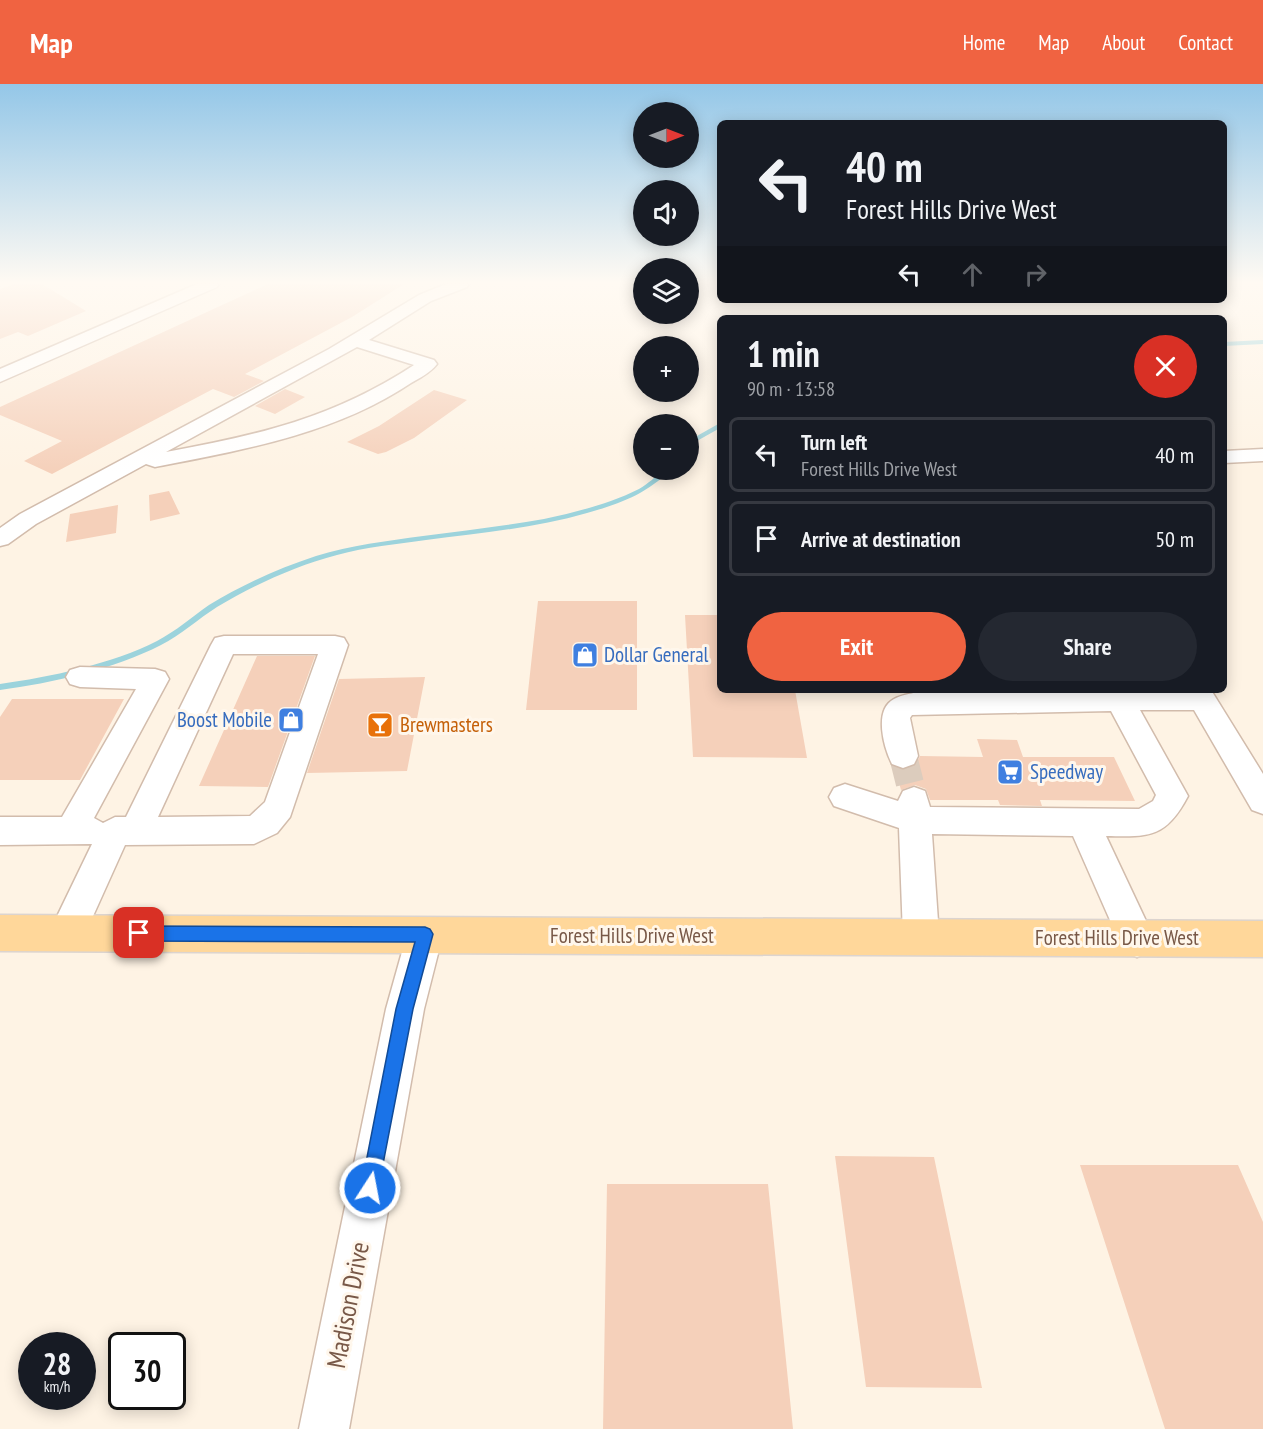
<!DOCTYPE html>
<meta charset="utf-8">
<style>
body{margin:0;font-family:"PT Sans Narrow",sans-serif;background:#242831;color:#f1f3f6;height:100vh;display:flex;flex-direction:column;font-size:22px;white-space:nowrap}
*{box-sizing:border-box;margin:0}
p{font-size:20px;color:#9ea1a6}
.icon{flex:none;width:33px;height:33px;fill:none;stroke:currentColor;stroke-width:2;stroke-linecap:round;stroke-linejoin:round}
.map{position:relative;flex:1;overflow:hidden}
.side{position:absolute;left:717px;top:231px;width:510px;height:378px;display:flex;flex-direction:column;background:#171b24;border-radius:9px;box-shadow:0 3px 15px #0003}
.side>*{flex:none}
.top-card{position:absolute;left:717px;top:36px;width:510px;height:183px;border-radius:9px;box-shadow:0 3px 15px #0003;background:#171b24;color:#f1f3f6;overflow:hidden}
.needle{width:39px;rotate:90deg}
.controls{position:absolute;left:633px;top:18px;display:grid;gap:12px}
.controls a{display:grid;place-items:center;width:66px;height:66px;border-radius:50%;background:#171b24;box-shadow:0 3px 15px #0003;font-size:30px}
.speed{position:absolute;left:18px;top:1248px;display:flex;gap:12px;font-size:30px;font-weight:700;text-align:center}
.speed>*{display:grid;place-content:center;width:78px;height:78px;border-radius:50%;background:#171b24;box-shadow:0 3px 15px #0003;line-height:1}
.speed small{font-size:15px;font-weight:400}
.speed .limit{border:3px solid #111;border-radius:9px;background:#fff;color:#111}
.pin{position:absolute;display:grid;place-items:center;width:51px;height:51px;color:#fff;margin:-26px;border-radius:12px;box-shadow:0 3px 9px #0006}
.me{position:absolute;width:66px;margin:-33px;rotate:11deg;stroke-linejoin:round;filter:drop-shadow(0 0 4px #0008)}
.turn{display:flex;align-items:center;gap:21px;height:126px;padding:0 30px;font-size:27px}
.turn .icon{width:78px;height:78px;stroke-width:2.5}
.turn b{display:block;font-size:42px;line-height:51px}
.lanes{display:flex;align-items:center;height:57px;padding:0 30px;background:#0003;justify-content:center;gap:30px;direction:ltr}
.lanes .off{opacity:.35}
.round{display:grid;place-items:center;flex:none;width:63px;height:63px;border-radius:32px;background:#242831}
.head{display:flex;align-items:center;justify-content:space-between;height:102px;padding:0 30px}
h1{font-size:36px;font-weight:700;line-height:45px}
.primary-button{display:flex;gap:12px;margin-top:auto;padding:12px 30px}
.primary-button a{flex:1;height:69px;border-radius:36px;background:#f06341;color:#fff;font-size:24px;font-weight:700;line-height:69px;text-align:center}
.primary-button a+a{background:#242831;color:#f1f3f6}
ul{padding:0;list-style:none}
li{display:flex;align-items:center;gap:18px;height:75px;margin:0 12px 9px;padding:0 18px;border:3px solid #363941;border-radius:9px}
li div{flex:1}
li b{display:block;font-size:22px}
li em{font-style:normal}
header{display:flex;align-items:center;gap:36px;box-sizing:border-box;height:84px;padding:0 30px;background:#f06341;color:#fff}
header strong{font-size:28px}
nav{display:flex;gap:33px;margin-inline-start:auto;font-size:21px}
.map>svg:first-child{display:block}
</style>
<header>
<strong>Map</strong>
<nav><a>Home</a><a>Map</a><a>About</a><a>Contact</a></nav>
</header>
<div class="map">
<svg width="1263" height="1345" viewBox="0 0 1263 1345">
<rect width="100%" height="100%" fill="#fef3e4"/>
<g fill="none" stroke-linecap="round" stroke-linejoin="round">
<path fill="#9cd3dc" fill-rule="evenodd" d="M 1263,256 L 1263,260 L 1224,262 L 1224,258 Z
M 720,339 L 720,344 L 688,362 L 688,357 Z
M 664,386 L 670,386 C 647,410 619,420 587,429 C 535,444 480,449 426,456 C 397,460 366,463 337,471 C 295,482 254,501 217,523 C 198,535 181,551 161,561 C 114,585 52,599 0,606 L 0,600 C 50,593 112,580 157,557 C 176,547 192,533 209,521 C 242,501 279,484 316,472 C 351,461 387,457 423,452 C 463,447 504,442 544,435 C 576,428 609,420 639,405 C 648,400 656,392 664,386 Z"/>
</g>
<path fill="#f5d0ba" d="M 14,200 L 42,200 L 86,227 L 28,252 L 18,248 L 0,255 L 0,205 Z
M 268,200 L 404,200 L 352,233 L 245,290 L 264,297 L 234,313 L 213,305 L 52,390 L 24,377 L 62,357 L 0,331 L 0,323 Z
M 285,305 L 305,313 L 275,330 L 255,322 Z
M 434,306 L 467,316 L 414,354 L 386,368 L 378,370 L 347,358 L 379,342 Z
M 169,407 L 180,430 L 150,437 L 149,411 Z
M 118,421 L 116,449 L 66,458 L 70,430 Z
M 538,517 L 637,517 L 637,626 L 526,626 Z
M 685,531 L 720,531 L 720,606 L 795,606 L 807,674 L 693,673 Z
M 257,572 L 315,572 L 268,703 L 199,702 Z
M 425,593 L 407,687 L 307,689 L 339,595 Z
M 12,615 L 124,615 L 80,696 L 0,696 L 0,633 Z
M 977,655 L 1017,656 L 1023,673 L 1114,673 L 1135,717 L 1040,716 L 1042,722 L 1000,721 L 998,716 L 930,716 L 926,705 L 915,701 L 901,706 L 895,684 L 904,686 L 915,682 L 920,672 L 983,673 Z
M 835,1072 L 934,1073 L 982,1304 L 866,1303 Z
M 1080,1081 L 1238,1081 L 1263,1138 L 1263,1345 L 1165,1345 Z
M 607,1100 L 768,1100 L 793,1345 L 603,1345 Z"/>
<g fill="none" stroke-linecap="round" stroke-linejoin="round">
<path stroke="#dcccbd" stroke-width="28" stroke-dasharray="28 14" stroke-linecap="butt" d="M 903,672 L 914,716"/>
<defs>
<path id="minor" d="M 197,200 L 219,200 L 217,203 L 0,298 L 0,285 Z
M 446,200 L 469,200 L 467,203 L 431,217 L 369,256 L 434,276 L 437,280 C 431,288 420,294 411,299 C 335,350 243,366 155,383 L 146,380 L 36,440 L 8,460 L 0,462 L 0,444 L 20,430 L 329,265 L 419,211 ZM 357,263 L 414,281 C 333,334 259,351 166,368 Z
M 1263,365 L 1263,377 L 1224,379 L 1224,367 Z
M 224,552 L 335,552 L 344,554 L 348,561 L 290,733 L 277,749 L 254,760 L 125,761 L 80,861 L 67,865 L 54,861 L 49,849 L 92,760 L 0,761 L 0,733 L 62,733 L 136,605 L 80,603 L 70,600 L 66,593 L 70,586 L 80,583 L 155,585 L 165,588 L 169,595 L 94,734 L 103,739 L 115,733 L 126,733 L 211,561 L 215,554 ZM 233,570 L 318,570 L 265,718 L 250,732 L 158,733 Z
M 1095,606 L 1211,606 L 1263,690 L 1263,730 L 1252,726 L 1194,626 L 1140,626 L 1188,712 C 1166,754 1149,753 1106,752 L 1155,856 L 1150,868 L 1137,873 L 1124,868 L 1073,752 L 932,750 L 939,852 L 934,864 L 921,869 L 908,864 L 903,852 L 899,744 L 834,722 L 829,713 L 834,704 L 845,700 L 898,717 L 903,707 L 914,703 L 925,707 L 930,723 L 1139,725 L 1153,717 L 1156,711 L 1111,627 L 912,631 L 910,634 L 918,672 L 914,680 L 903,684 L 892,680 C 884,664 873,626 894,615 C 901,611 910,610 917,608 Z
M 425,834 L 438,838 L 443,850 L 424,925 L 349,1345 L 299,1345 L 386,925 L 407,850 L 412,838 Z"/>
<path id="major" d="M 0,831 L 1263,837 L 1263,873 L 0,867 Z"/>
</defs>
<use href="#minor" stroke="#d2bcac" stroke-width="3"/>
<use href="#major" stroke="#dcd4cf" stroke-width="3"/>
<use href="#minor" fill="#fff" fill-rule="evenodd"/>
<use href="#major" fill="#ffd79a" fill-rule="evenodd"/>
</g>
<linearGradient id="sky" x2="0" y2="1"><stop stop-color="#94c7e8"/><stop offset="0.51" stop-color="#fffaf3"/><stop offset="1" stop-color="#fffaf3" stop-opacity="0"/></linearGradient>
<rect width="1263" height="389" fill="url(#sky)"/>
<path fill="#1a73e8" stroke="#114b97" stroke-width="1.5" d="M 139,842 L 425,843 L 430,845 L 433,850 L 413,925 L 377,1111 L 370,1114 L 364,1111 L 361,1104 L 396,925 L 415,858 L 139,857 L 133,855 L 131,849 L 133,844 Z"/>
<defs>
<symbol id="shop-square" viewBox="-11 -11 22 22"><rect x="-9" y="-9" width="18" height="18" rx="4" fill="#3f7fe0" stroke="#fff7ec"/><path d="M-5-2.5h2.3a2.7 3.5 0 0 1 5.4 0H5L5.5 6h-11ZM-1.5-2.5h3a1.5 2.3 0 0 0-3 0Z" fill="#fff"/></symbol>
<symbol id="bar-square" viewBox="-11 -11 22 22"><rect x="-9" y="-9" width="18" height="18" rx="4" fill="#e8710a" stroke="#fff7ec"/><path d="M-6-5H6L.8 .8V4.5H3.5V6h-7V4.5H-.8V.8Z" fill="#fff"/></symbol>
<symbol id="supermarket-square" viewBox="-11 -11 22 22"><rect x="-9" y="-9" width="18" height="18" rx="4" fill="#3f7fe0" stroke="#fff7ec"/><path d="M-6-5.5h2.5l.6 2H6L4.5 2H-2.5L-4.4-4H-6ZM-1.5 3.2a1.3 1.3 0 1 0 .1 0ZM3 3.2a1.3 1.3 0 1 0 .1 0Z" fill="#fff"/></symbol>
</defs>
<g fill-rule="evenodd">
<use href="#shop-square" x="570" y="556" width="30" height="30"/>
<use href="#shop-square" x="276" y="621" width="30" height="30"/>
<use href="#bar-square" x="365" y="626" width="30" height="30"/>
<use href="#supermarket-square" x="995" y="673" width="30" height="30"/>
</g>
<g text-anchor="middle" stroke-width="6" stroke-linejoin="round" paint-order="stroke">
<g font-size="21" fill="#366cbe" stroke="#fff7ec" text-anchor="start">
<text x="604" y="578">Dollar General</text>
<text x="272" y="643" text-anchor="end">Boost Mobile</text>
<text x="1030" y="695">Speedway</text>
</g>
<g font-size="21" fill="#c56008" stroke="#fff7ec" text-anchor="start">
<text x="400" y="648">Brewmasters</text>
</g>
<g font-size="21" fill="#785847" stroke="#fff7ec">
<text x="632" y="859">Forest Hills Drive West</text>
<text x="1117" y="861">Forest Hills Drive West</text>
</g>
<g font-size="26" fill="#785847" stroke="#fff7ec">
<text transform="translate(348 1221) rotate(-79)" y="9">Madison Drive</text>
</g>
</g>
</svg>
<div class="controls">
<a><svg class="needle" viewBox="-14 -14 28 28"><path d="M0-13l5 13h-10z" fill="#e53935"/><path d="M0 13l5-13h-10z" fill="#9ea1a6"/></svg></a>
<a><svg class="icon" aria-label="sound" viewBox="0 0 24 24"><path d="M4 9h4l5-4v14l-5-4H4zM17 9q2 3 0 6"/></svg></a>
<a><svg class="icon" aria-label="layers" viewBox="0 0 24 24"><path d="M12 4l9 5-9 5-9-5zM3 14l9 5 9-5"/></svg></a>
<a>+</a>
<a>−</a>
</div>
<div class="speed"><div>28<small>km/h</small></div><div class="limit">30</div></div>
<div class="pin" style="left:139px;top:849px;background:#d93025"><svg class="icon" aria-label="arrive" viewBox="0 0 24 24"><path d="M6 21V4h12l-3 4 3 4H6"/></svg></div>
<svg class="me" style="left:370px;top:1104px" viewBox="-20 -20 40 40"><circle r="17" fill="#1a73e8" stroke="#fff" stroke-width="3"/><path d="M0-11L8 9 0 5-8 9z" fill="#fff"/></svg>
<div class="top-card">
<div class="turn"><svg class="icon" aria-label="left" viewBox="0 0 24 24"><path d="M17 20v-9H6M10 6l-5 5 5 5"/></svg><div><b>40 m</b>Forest Hills Drive West</div></div>
<div class="lanes"><svg class="icon" aria-label="left" viewBox="0 0 24 24"><path d="M17 20v-9H6M10 6l-5 5 5 5"/></svg><svg class="icon off" aria-label="ahead" viewBox="0 0 24 24"><path d="M12 20V5M6 11l6-6 6 6"/></svg><svg class="icon off" aria-label="right" viewBox="0 0 24 24"><path d="M7 20v-9h11M14 6l5 5-5 5"/></svg></div>
</div>
<section class="side">
<div class="head"><div><h1>1 min</h1><p>90 m · 13:58</p></div><a class="round" style="background:#d93025;color:#fff"><svg class="icon" aria-label="close" viewBox="0 0 24 24"><path d="M6 6l12 12M18 6L6 18"/></svg></a></div>
<ul>
<li><svg class="icon" aria-label="left" viewBox="0 0 24 24"><path d="M17 20v-9H6M10 6l-5 5 5 5"/></svg><div><b>Turn left</b><p>Forest Hills Drive West</p></div><em>40 m</em></li>
<li><svg class="icon" aria-label="arrive" viewBox="0 0 24 24"><path d="M6 21V4h12l-3 4 3 4H6"/></svg><div><b>Arrive at destination</b></div><em>50 m</em></li>
</ul>
<div class="primary-button"><a>Exit</a><a>Share</a></div>
</section>
</div>
